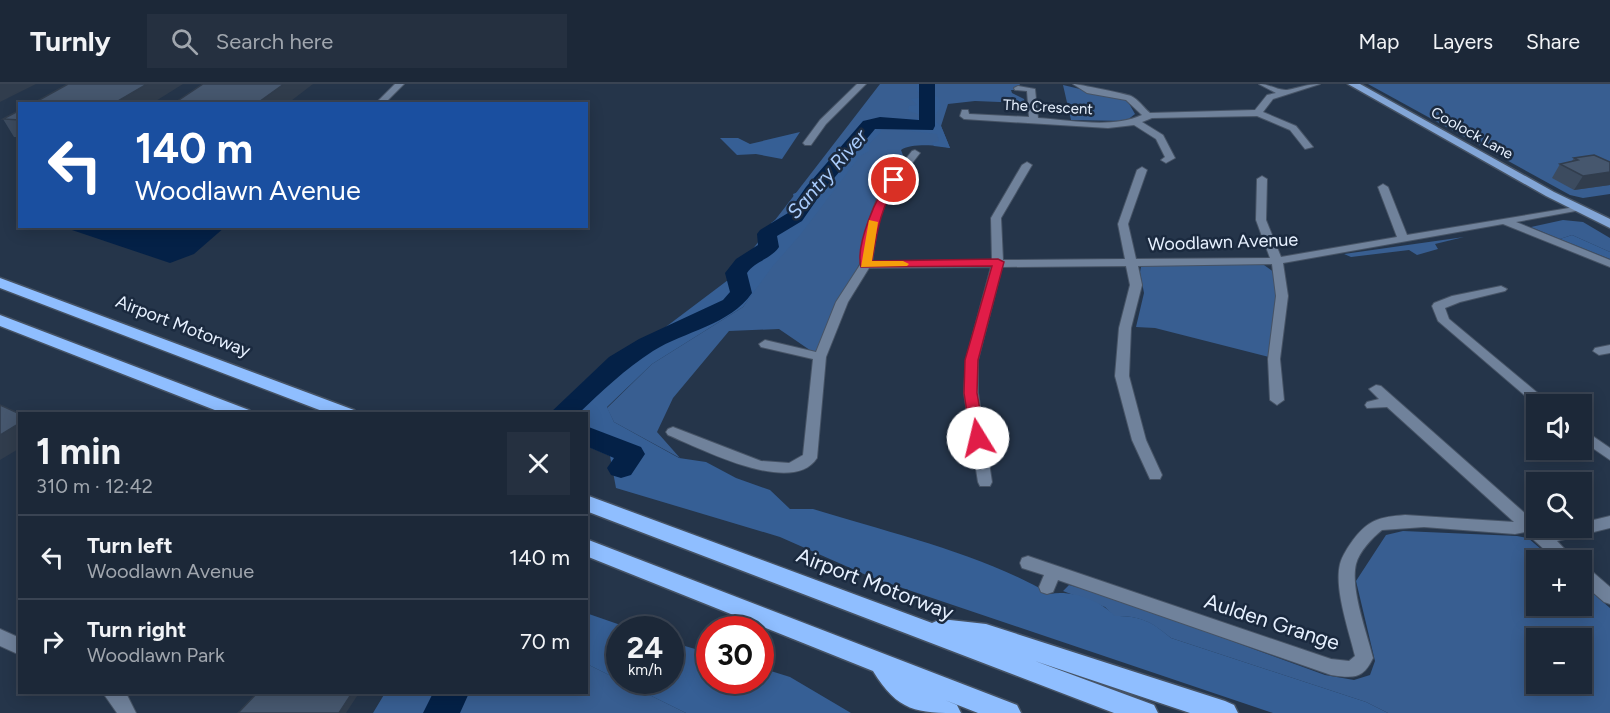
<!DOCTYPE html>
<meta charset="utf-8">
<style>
body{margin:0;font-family:Figtree,sans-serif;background:#253040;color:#f1f3f6;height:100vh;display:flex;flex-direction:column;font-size:22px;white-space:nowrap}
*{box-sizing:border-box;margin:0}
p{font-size:20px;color:#a0a6ae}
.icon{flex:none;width:33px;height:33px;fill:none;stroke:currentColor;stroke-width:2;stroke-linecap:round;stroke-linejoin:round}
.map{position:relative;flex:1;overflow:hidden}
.panel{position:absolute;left:18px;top:328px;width:570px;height:282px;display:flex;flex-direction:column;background:#1c2838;border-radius:0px;box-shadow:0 3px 15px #0003,0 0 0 2px #3a4453}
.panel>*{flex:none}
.top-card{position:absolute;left:18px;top:18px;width:570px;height:126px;border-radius:0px;box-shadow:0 3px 15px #0003,0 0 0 2px #3a4453;background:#1a4fa0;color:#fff;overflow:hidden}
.fabs{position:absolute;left:1526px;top:310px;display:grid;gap:12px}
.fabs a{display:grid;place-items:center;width:66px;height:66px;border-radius:0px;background:#1c2838;box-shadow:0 3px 15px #0003,0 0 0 2px #3a4453;font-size:30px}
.speed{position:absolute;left:606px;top:532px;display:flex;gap:12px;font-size:30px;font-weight:700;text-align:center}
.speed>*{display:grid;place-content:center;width:78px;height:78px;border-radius:50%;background:#1c2838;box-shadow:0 3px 15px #0003,0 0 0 2px #3a4453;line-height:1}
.speed small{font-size:15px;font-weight:400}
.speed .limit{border:9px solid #d22;background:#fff;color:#111}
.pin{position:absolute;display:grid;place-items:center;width:51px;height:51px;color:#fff;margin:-26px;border:3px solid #fff;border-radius:50%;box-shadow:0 2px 6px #0007}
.me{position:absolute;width:66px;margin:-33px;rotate:351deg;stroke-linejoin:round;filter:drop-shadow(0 0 4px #0008)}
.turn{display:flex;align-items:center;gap:21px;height:126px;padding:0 18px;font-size:27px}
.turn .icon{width:78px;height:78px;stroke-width:2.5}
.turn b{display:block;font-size:42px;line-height:51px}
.round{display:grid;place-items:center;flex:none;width:63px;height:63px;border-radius:0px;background:#253040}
.summary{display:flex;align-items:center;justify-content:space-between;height:102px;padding:0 18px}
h1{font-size:36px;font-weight:700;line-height:45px}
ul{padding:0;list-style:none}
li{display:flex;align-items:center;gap:18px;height:84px;padding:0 18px;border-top:2px solid #3a4453}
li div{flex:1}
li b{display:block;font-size:22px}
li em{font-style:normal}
header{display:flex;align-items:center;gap:36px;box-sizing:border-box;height:84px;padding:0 30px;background:#1c2838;border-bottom:2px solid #3a4453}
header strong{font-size:28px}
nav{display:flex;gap:33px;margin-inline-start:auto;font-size:21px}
.search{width:420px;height:54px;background:#253040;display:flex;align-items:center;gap:15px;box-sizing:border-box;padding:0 21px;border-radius:0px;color:#a0a6ae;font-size:22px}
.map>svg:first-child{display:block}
</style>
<header>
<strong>Turnly</strong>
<div class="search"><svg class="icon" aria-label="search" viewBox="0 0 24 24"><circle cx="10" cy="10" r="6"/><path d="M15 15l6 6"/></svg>Search here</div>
<nav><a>Map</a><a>Layers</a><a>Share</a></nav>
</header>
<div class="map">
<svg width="1610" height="629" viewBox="0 0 1610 629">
<rect width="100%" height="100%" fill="#25354a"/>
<path fill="#385e91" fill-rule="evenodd" d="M 880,0 L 1020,0 L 1017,6 L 1011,6 L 1012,9 L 1024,15 L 1025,19 L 975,17 L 948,20 L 941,42 L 950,64 C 940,61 910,59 901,66 L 904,74 L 878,110 L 860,178 L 820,273 L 779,245 L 729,247 L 673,314 L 657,348 L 680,374 L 614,338 L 607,324 L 652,280 L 743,223 L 771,182 L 742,179 Z
M 1368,0 L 1610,0 L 1610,110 L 1583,114 L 1570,111 Z
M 1063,1 L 1127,16 L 1135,30 L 1126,37 L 1071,36 Z
M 1563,136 L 1583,138 L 1610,154 L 1610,168 L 1572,151 L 1560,155 L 1531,143 Z
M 1464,153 L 1435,160 L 1438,165 L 1417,171 L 1409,166 L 1351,173 L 1344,170 Z
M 1146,181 L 1264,181 L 1275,189 L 1275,219 L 1269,273 L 1155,244 L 1136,243 L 1144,209 L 1140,188 L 1141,183 Z
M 1403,447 L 1517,452 L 1528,454 L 1555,477 L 1536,477 L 1536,522 L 1581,522 L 1581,499 L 1610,524 L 1610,629 L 1388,629 L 1366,618 L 1171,554 C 1150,537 1141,532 1114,532 L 1105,523 L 1063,507 L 1069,501 L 1108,512 L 1325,591 L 1354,596 L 1370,591 L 1375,577 L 1356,497 L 1386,451 ZM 1536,555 L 1581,555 L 1581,600 L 1536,600 Z
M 587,580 L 686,629 L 373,629 L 385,609 L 586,609 Z"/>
<path fill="#365f95" d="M 917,0 L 933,0 L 931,10 L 938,13 L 941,22 L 935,32 L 936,38 L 941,42 L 950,64 L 934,62 L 932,59 L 939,57 L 937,50 L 880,43 L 881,48 L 869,60 L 869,67 L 860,72 L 800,151 L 772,183 L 743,223 L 652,280 L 607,323 L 614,338 L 679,374 L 706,378 L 736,394 L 770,406 L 790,425 L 813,425 C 890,449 980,469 1050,510 C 1072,506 1099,516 1115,532 C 1141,532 1151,537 1171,554 L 1366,618 L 1388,629 L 1273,629 L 873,494 L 780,453 L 616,404 L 610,372 L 587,362 L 586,330 L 569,330 L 571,310 L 597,285 L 663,245 L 736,190 L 771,144 L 771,139 L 792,124 L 795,118 L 793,110 L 806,105 L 801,102 L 812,99 L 812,93 L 823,87 L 822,83 L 835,68 L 834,64 C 844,54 850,54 861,46 L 861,37 L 919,34 L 921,31 L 908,27 L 909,22 L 917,21 L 911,15 L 923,13 L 916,6 Z
M 800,48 L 782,75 L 756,70 L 737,71 L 720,54 L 738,54 L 750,60 Z
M 1572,151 L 1610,168 L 1610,175 L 1560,155 Z
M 586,529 L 635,546 L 620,546 L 619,596 L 587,580 Z
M 671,558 L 709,569 L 710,597 L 760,597 L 761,584 L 790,593 L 851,629 L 686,629 L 621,597 L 670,597 Z"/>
<path fill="#042147" d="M 63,143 L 225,143 L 194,170 L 170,179 Z"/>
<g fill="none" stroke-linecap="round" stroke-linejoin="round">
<path fill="#042147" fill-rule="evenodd" d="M 919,0 L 935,0 L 935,42 L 933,46 L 875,45 L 820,111 L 802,137 L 777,152 L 779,163 C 771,175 755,177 747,189 L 752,209 C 730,241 685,247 653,267 C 625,285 602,307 578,330 L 549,330 L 609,273 L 639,255 L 723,216 L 730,208 L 725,189 L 736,175 L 758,161 L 757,150 L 760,146 L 788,129 L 806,103 L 863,37 L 880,33 L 919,36 Z
M 586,342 L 641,363 L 645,370 L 631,391 L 621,394 L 611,391 L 607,384 L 614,374 L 586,362 Z
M 433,609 L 469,609 L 460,629 L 423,629 Z"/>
<defs>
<path id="minor" d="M 395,0 L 404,0 L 384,20 L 375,20 Z
M 857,0 L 866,0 L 826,40 L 811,61 L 805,61 L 803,59 L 820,36 Z
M 1073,0 C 1078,0 1126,10 1131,12 C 1138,15 1144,24 1150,29 L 1255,26 L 1267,11 L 1276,9 L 1259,0 C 1269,0 1279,7 1287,6 C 1298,4 1308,0 1320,0 L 1273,15 L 1263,28 L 1296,42 L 1313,63 L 1305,65 L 1290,46 L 1257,32 L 1152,34 L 1142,38 L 1163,51 L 1175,74 L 1166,79 L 1161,76 L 1165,73 L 1156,55 L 1134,41 L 1108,44 L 964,35 L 960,32 L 962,26 L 968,26 L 969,30 L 1029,33 L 1027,7 L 1015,6 L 1014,4 L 1018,2 L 1035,5 L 1038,34 C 1071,36 1111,45 1142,31 L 1126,16 L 1087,9 Z
M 915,66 L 920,69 L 889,109 L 878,139 L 872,178 L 992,176 L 991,134 L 1022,81 L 1027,78 L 1032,81 L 1001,134 L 1003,176 L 1125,175 L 1118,140 L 1137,86 L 1142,83 L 1147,86 L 1128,140 L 1136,175 L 1270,174 L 1256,136 L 1257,95 L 1262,92 L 1267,95 L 1266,136 L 1281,173 L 1397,153 L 1378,103 L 1383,100 L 1388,103 L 1407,151 L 1581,122 L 1581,126 L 1516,138 L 1610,176 L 1610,183 L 1503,140 L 1283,179 L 1288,212 L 1280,275 L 1284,316 L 1277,321 L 1270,316 L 1268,275 L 1276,212 L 1272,180 L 1138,182 L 1142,201 L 1131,244 L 1129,292 L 1146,356 L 1162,391 L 1160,395 L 1150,395 L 1132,356 L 1115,292 L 1119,244 L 1130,201 L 1126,182 L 1002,183 L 978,276 L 978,309 L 992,398 L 990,402 L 980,402 L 978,398 L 964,309 L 966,276 L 991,183 L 869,184 L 848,218 L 826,273 L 817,374 C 792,413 700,364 668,351 L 666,348 L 668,345 L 673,343 L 761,377 L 789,379 L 803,371 L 813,275 L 761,263 L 759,260 L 765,256 L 816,268 L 836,218 L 860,181 L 868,139 L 879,109 L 912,67 Z
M 1501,202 L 1507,205 L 1505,207 L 1460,218 L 1445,224 L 1449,235 L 1552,321 L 1536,321 L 1438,237 L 1432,222 L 1434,219 L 1452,212 Z
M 1610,261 L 1610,269 L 1599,271 L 1593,267 L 1595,264 Z
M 1376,301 L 1381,302 L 1536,439 L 1536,444 L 1542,444 L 1546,448 L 1561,444 L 1581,444 L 1581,439 L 1610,432 L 1610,444 L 1557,457 L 1576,477 L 1557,477 L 1525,448 L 1515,450 L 1424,443 L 1382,446 C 1372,454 1359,468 1356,480 C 1350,505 1367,549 1373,574 C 1363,596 1352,594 1331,591 L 1058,496 L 1053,508 L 1047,510 L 1041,508 L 1039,503 L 1044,491 L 1022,484 L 1020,479 L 1022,474 L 1028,472 L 1331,575 L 1349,577 L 1355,572 C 1349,547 1334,505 1340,480 C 1342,472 1348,463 1353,456 C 1369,435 1380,433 1405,431 L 1514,438 L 1387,323 L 1367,324 L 1365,321 L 1367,318 L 1379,315 L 1369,305 Z
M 1581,344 L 1610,364 L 1610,376 L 1581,356 Z
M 1581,481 L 1587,483 L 1610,503 L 1610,520 L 1604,518 L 1581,498 Z
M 0,545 L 20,554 L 20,571 L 0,562 Z
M 103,609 L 126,609 L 136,629 L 117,629 Z"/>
<path id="major" d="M 1348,0 L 1360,0 L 1554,108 L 1610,135 L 1610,144 L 1546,112 Z"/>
<path id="highway" d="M 0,194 L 354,326 L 357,330 L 330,330 L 0,204 Z
M 0,231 L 249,326 L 252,330 L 225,330 L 0,242 Z
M 586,411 L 932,539 L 941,535 L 986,540 L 1225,617 L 1234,621 L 1238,629 L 1190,629 L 1035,577 L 1154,621 L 1158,629 L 1114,629 L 586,427 Z
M 586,455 L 1017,621 L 1021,629 L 978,629 L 945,616 L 957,621 L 961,629 C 917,629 898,628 873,587 L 586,472 Z"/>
</defs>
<use href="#minor" stroke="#465365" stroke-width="2"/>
<use href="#major" stroke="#465365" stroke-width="3"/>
<use href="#highway" stroke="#465365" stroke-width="3"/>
<use href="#minor" fill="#70829b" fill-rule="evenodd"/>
<use href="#major" fill="#83a6d7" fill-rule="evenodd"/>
<use href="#highway" fill="#8fbeff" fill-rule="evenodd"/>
</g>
<path fill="#3c4b5f" d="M 20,26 L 20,53 L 14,53 L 3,35 Z
M 1574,74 L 1610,78 L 1610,101 L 1574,106 L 1552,94 L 1560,80 L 1572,77 Z"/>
<path fill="#313d4d" d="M 0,0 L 36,0 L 0,18 Z
M 147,0 L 183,0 L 151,20 L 113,20 Z
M 284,0 L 313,0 L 287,20 L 256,20 Z
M 1610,88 L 1610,101 L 1574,106 L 1583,92 Z
M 20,339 L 20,364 L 0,376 L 0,351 Z
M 352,609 L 359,609 L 346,629 L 339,629 Z"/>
<path fill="#46576e" stroke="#313d4d" stroke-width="1.5" d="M 68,0 L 147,0 L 113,20 L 32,20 Z
M 203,0 L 284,0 L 256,20 L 173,20 Z
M 20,26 L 20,36 L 3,35 Z
M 1594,71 L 1610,78 L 1610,88 L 1583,92 L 1560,80 L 1578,76 L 1574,74 Z
M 0,321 L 20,330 L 20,339 L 0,351 Z
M 257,609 L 352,609 L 339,629 L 238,629 Z"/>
<path fill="#e11d48" stroke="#92132f" stroke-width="1.5" d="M 891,93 L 899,96 C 881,121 877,147 872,177 L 998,175 L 1004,178 L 978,276 L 977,309 L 985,354 L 983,357 L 973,357 L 971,354 L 964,309 L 965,276 L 992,182 L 861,183 C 855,161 877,111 891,93 Z"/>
<path fill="#f59e0b" d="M 869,136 L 878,138 L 872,177 L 903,177 L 909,180 L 907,182 L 861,183 Z"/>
<g text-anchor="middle" stroke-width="5" stroke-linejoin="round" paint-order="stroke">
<g font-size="15" fill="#e7f1ff" stroke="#1b2a3f">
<text transform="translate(1048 23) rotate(3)" y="5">The Crescent</text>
<text transform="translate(1472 49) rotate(29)" y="5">Coolock Lane</text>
</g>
<g font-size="18" fill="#e7f1ff" stroke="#1b2a3f">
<text transform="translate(1223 158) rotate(-2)" y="6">Woodlawn Avenue</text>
<text transform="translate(183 242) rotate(21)" y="6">Airport Motorway</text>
</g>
<g font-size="20" font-style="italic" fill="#a9ccfc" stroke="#1b2a3f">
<text transform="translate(827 90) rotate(-49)" y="7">Santry River</text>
</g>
<g font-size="21" fill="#e7f1ff" stroke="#1b2a3f">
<text transform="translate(875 500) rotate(21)" y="7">Airport Motorway</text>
<text transform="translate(1272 538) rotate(18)" y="7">Aulden Grange</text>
</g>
</g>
</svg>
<div class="fabs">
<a><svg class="icon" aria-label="sound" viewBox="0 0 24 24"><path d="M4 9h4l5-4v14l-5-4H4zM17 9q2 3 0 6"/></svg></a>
<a><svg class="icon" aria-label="search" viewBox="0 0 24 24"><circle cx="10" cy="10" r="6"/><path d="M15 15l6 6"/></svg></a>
<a>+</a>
<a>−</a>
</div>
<div class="speed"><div>24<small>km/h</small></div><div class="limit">30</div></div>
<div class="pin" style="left:894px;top:96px;background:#d93025"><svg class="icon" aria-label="arrive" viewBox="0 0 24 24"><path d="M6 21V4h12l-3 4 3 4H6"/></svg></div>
<svg class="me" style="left:978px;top:354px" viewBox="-20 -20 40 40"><circle r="19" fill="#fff"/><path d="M0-13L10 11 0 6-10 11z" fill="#e11d48"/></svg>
<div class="top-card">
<div class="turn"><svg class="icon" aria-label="left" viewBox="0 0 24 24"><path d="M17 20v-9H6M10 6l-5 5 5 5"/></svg><div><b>140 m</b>Woodlawn Avenue</div></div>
</div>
<section class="panel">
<div class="summary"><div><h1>1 min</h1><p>310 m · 12:42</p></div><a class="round"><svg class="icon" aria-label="close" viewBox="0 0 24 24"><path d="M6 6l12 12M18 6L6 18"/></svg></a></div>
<ul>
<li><svg class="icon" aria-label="left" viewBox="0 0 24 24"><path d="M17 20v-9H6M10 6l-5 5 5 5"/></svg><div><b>Turn left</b><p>Woodlawn Avenue</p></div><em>140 m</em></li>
<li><svg class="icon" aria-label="right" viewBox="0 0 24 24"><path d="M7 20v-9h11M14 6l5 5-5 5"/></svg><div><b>Turn right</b><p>Woodlawn Park</p></div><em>70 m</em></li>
</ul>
</section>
</div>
